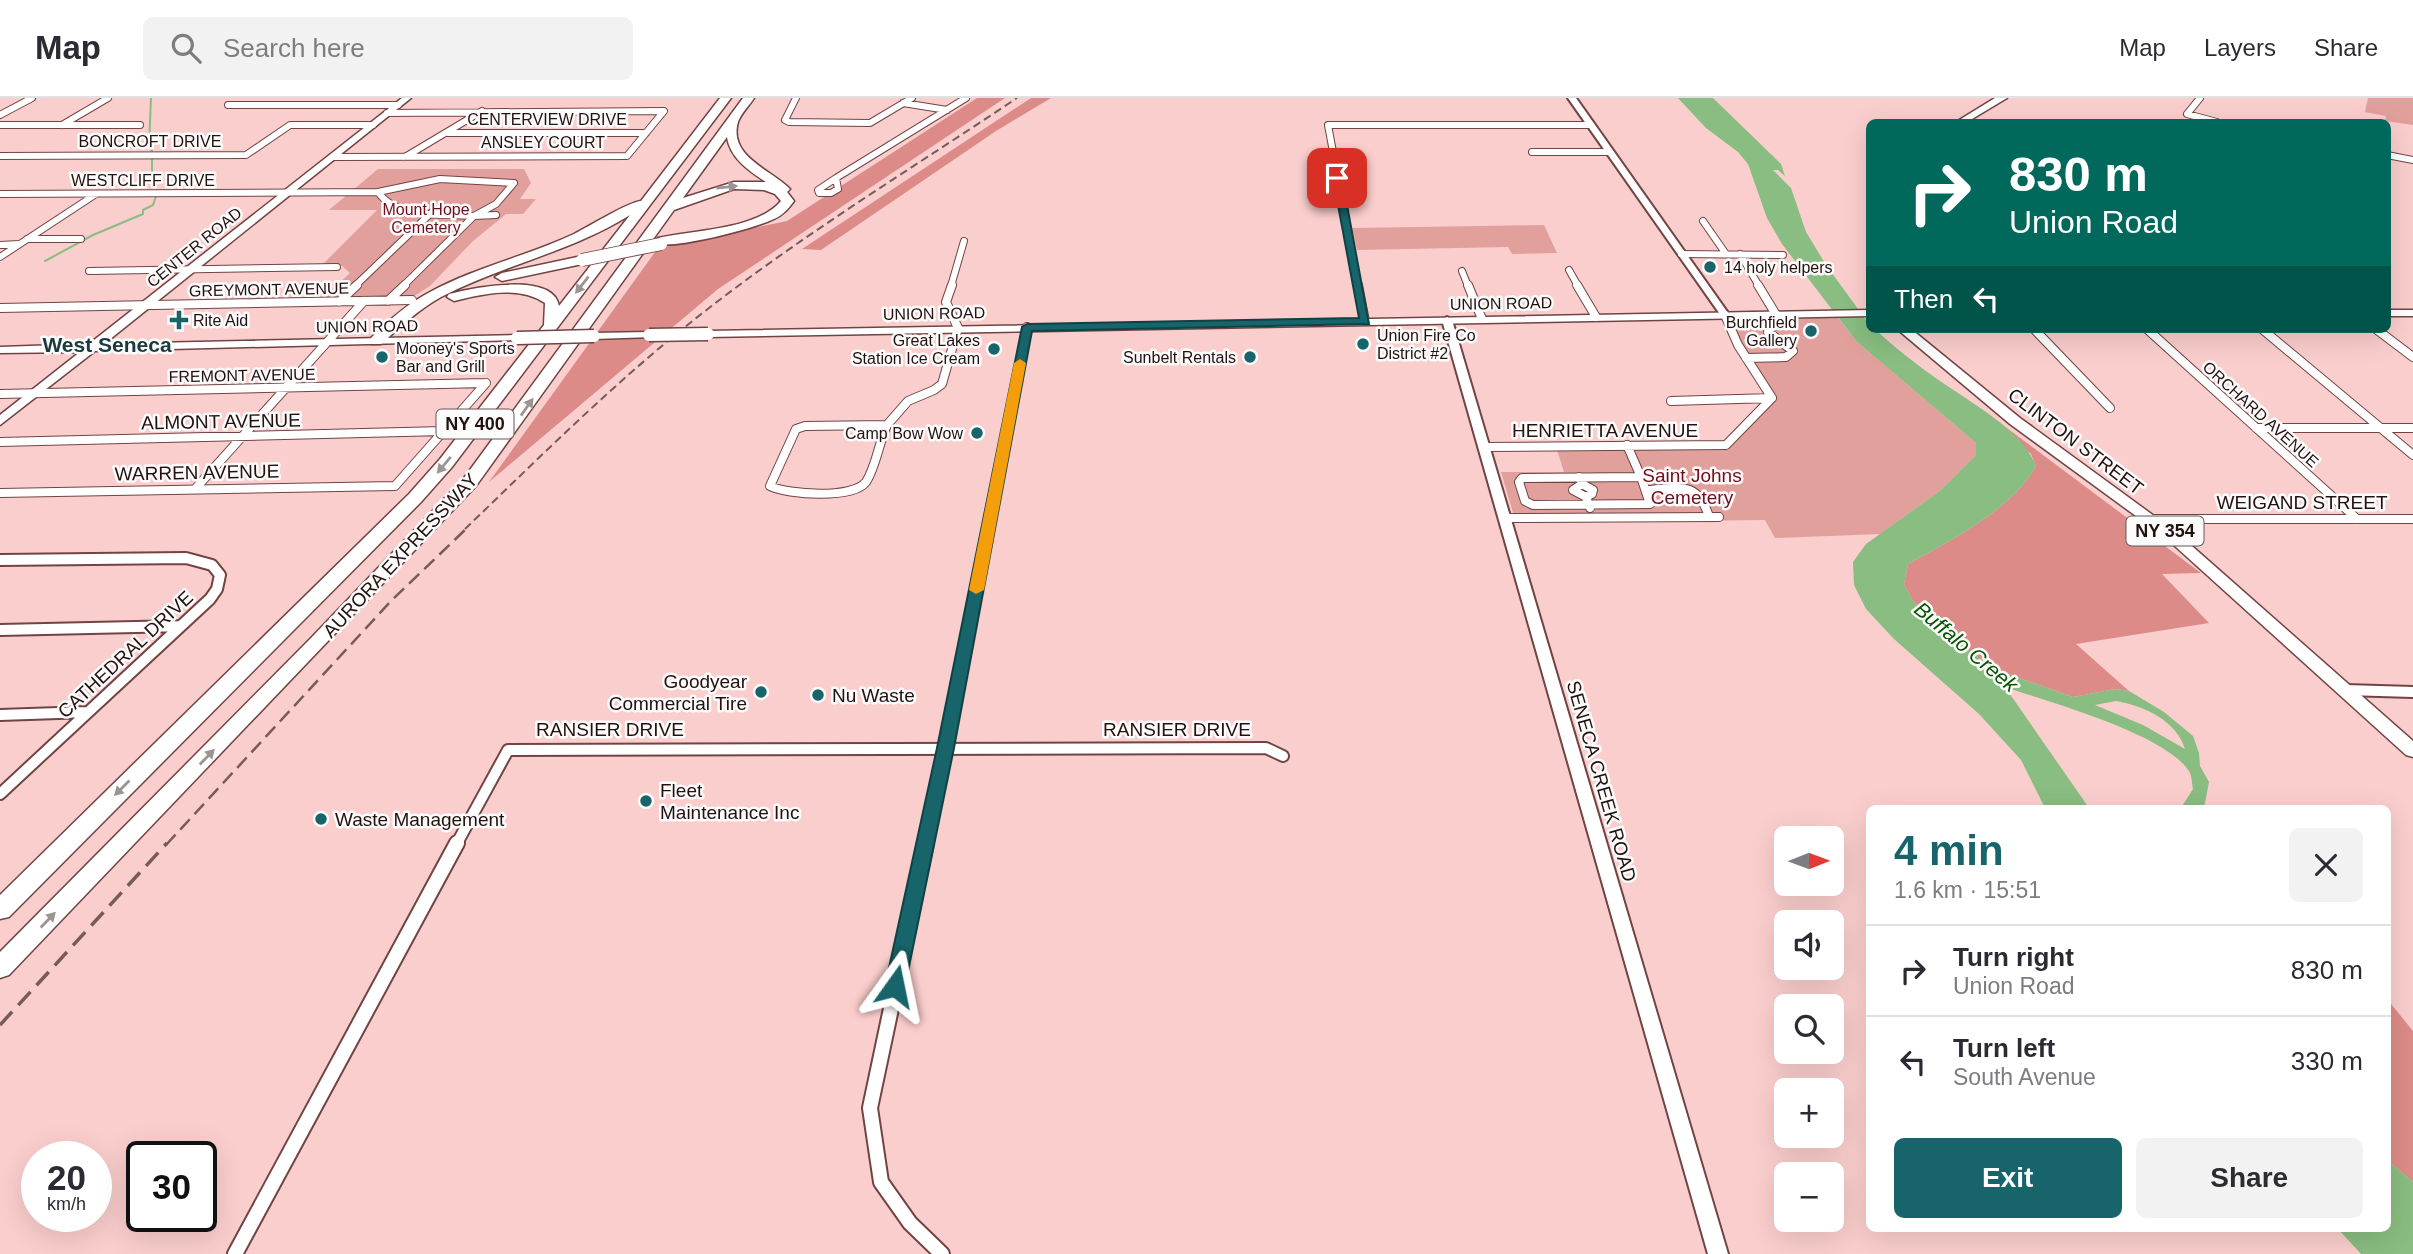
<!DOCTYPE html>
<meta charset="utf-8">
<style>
body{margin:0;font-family:Helvetica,sans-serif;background:#f2f2f3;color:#2b2b33;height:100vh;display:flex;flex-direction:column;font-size:26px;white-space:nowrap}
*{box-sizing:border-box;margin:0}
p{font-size:23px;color:#7c7c81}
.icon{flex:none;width:38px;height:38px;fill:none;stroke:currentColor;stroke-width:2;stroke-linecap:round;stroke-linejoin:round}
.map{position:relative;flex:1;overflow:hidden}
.drawer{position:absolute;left:1866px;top:707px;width:525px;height:427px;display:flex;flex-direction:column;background:#fff;border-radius:10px;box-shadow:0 7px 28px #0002}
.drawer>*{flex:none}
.hud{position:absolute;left:1866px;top:21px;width:525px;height:214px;border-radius:10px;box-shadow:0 7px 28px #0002;background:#00695c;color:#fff;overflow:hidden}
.needle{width:46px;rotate:89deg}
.buttons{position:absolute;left:1774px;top:728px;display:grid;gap:14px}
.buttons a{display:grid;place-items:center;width:70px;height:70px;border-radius:10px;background:#fff;box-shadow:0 7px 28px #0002;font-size:35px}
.speed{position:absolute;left:21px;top:1043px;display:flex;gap:14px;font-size:35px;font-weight:700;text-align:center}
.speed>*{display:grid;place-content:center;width:91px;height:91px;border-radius:50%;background:#fff;box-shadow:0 7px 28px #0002;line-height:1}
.speed small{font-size:18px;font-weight:400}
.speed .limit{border:4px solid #111;border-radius:10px;background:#fff;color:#111}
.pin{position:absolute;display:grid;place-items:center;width:60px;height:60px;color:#fff;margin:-30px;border-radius:14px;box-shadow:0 4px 10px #0006}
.me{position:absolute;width:77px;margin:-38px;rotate:12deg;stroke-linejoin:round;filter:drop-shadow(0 0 5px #0008)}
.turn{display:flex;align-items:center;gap:24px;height:147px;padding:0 28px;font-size:32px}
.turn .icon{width:91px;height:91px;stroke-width:2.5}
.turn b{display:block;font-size:49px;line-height:60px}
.then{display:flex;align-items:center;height:66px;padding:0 28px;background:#0003;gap:14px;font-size:26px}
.round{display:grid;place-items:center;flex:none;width:74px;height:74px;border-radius:10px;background:#f2f2f3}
.head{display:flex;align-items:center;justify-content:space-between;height:119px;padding:0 28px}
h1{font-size:42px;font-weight:700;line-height:52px;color:#17656a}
.primary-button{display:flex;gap:14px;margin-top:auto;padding:14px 28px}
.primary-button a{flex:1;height:80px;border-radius:10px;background:#17656a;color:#fff;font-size:28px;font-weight:700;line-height:80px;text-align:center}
.primary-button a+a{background:#f2f2f3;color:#2b2b33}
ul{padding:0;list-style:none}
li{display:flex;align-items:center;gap:21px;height:91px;padding:0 28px;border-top:2px solid #e1e1e2}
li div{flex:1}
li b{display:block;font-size:26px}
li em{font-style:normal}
header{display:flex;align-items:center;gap:42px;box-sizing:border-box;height:98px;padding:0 35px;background:#fff;border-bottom:2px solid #e1e1e2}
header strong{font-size:33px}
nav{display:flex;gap:38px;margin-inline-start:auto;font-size:24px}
.search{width:490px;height:63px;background:#f2f2f3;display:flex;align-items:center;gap:18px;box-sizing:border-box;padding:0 24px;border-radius:10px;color:#7c7c81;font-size:26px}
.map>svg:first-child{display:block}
</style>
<header>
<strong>Map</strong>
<div class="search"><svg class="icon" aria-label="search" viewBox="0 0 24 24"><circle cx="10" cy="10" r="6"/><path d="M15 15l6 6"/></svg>Search here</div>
<nav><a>Map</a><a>Layers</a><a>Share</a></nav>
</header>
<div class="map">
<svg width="2413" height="1156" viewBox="0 0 2413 1156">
<rect width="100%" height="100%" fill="#facecc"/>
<path fill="#e2a09d" d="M 2368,0 L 2413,0 L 2413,27 L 2385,23 L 2386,18 L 2365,14 Z
M 378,71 L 524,71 L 531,85 L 520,101 L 536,101 L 523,116 L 506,116 L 472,144 L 430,188 L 411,200 L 322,201 L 350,175 L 341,167 L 322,167 L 377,112 L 329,112 Z
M 1544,127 L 1557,155 L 1512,156 L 1508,149 L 1357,152 L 1352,130 Z
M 1834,215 L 1856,243 L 1976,345 L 1976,357 L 1941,392 L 1880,436 L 1775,440 L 1765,422 L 1516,425 L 1501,374 L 1564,374 L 1557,352 L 1729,352 L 1726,347 L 1771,300 L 1725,217 Z"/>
<path fill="#dd8b88" d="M 977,0 L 1005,0 L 718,191 L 489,384 L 658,150 L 787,123 Z
M 1031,0 L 1051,0 L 996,33 L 821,152 L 802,151 Z
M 1992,319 L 2201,475 L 2162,476 L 2209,525 L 2076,546 L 2129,593 L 2115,591 L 2073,599 L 1994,571 L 1935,527 L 1913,503 L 1904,486 L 1908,466 C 1950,443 2013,411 2036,368 L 2031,356 Z
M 2387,901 L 2413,933 L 2413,1084 L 2387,1062 Z"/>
<path fill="#89bd81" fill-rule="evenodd" d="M 1678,0 L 1713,0 L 1781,66 L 1785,78 L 1778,72 L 1773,72 L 1791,90 L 1806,134 L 1826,167 L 1869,226 L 1869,231 L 1875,231 C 1896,251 1920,269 1943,285 C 1973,306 2023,333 2036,368 C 2013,411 1950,443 1908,466 L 1904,486 L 1913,503 L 1935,527 L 1994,571 L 2073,599 L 2115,591 L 2129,593 L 2164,614 L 2193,638 L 2199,655 L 2200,668 L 2209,684 L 2204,710 L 2181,710 L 2193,691 C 2192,687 2192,680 2190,675 C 2170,637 2046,603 2005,589 L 2089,710 L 2045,710 L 2021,662 L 1979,616 L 1894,541 L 1866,511 L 1854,487 L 1853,464 L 1866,446 L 1941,392 L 1976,357 L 1976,345 L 1856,243 L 1782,146 L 1767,120 L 1748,66 L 1738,54 L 1706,30 ZM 2116,603 C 2144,608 2176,622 2185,651 L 2143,627 L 2095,607 Z
M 2387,1062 L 2413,1084 L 2413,1156 L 2361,1156 L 2338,1131 L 2387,1130 Z"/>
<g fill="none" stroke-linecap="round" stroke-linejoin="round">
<path stroke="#89bd81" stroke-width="2" d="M 151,0 L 149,48 L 153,55
M 152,60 L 152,78
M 45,163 L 93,137 L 143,116 L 143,112 L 153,107 L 156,98"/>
<defs>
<path id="minor-far3" d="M 796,0 L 785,22 L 789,24 L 870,25 L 912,0
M 2200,0 L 2187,16 L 2217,24
M 903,5 L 947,12
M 228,7 L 398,7
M 0,17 L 32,0
M 0,27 L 140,27
M 62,27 L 108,0
M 448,35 L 646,35
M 1532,54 L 1609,54
M 2387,57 L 2413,62
M 0,58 L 246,57 L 290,27 L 373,27
M 333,59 L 627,58 L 664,13 L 387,15
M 405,59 L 482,13
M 836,80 L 838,91 L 831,95 L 819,95 L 818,92 Z
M 836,80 L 966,0
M 378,94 L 440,81 L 514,85 L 496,106 L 474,118 L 496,117
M 0,96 L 378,94 C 396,121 445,116 474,118 L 403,188
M 1703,123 L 1726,156
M 27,141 L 81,141
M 0,147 L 19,146
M 1681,156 L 1783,157
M 1740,156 L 1759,188
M 0,159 L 96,96
M 1569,172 L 1578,188
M 89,173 L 337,169
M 1462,173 L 1468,188
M 355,188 L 431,115
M 951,188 L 964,143
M 1358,188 L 1328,27 L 1591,27"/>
<path id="minor-far2" d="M 1358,187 L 1365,223
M 1468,187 L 1482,221
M 1577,187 L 1596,219
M 388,203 L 405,187
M 339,204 L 357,187
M 0,210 L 412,202
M 2034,231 L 2110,310
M 2147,231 L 2357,421
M 2262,231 L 2413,357
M 2376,231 L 2413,259
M 1746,260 L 1786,259 L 1793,253 L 1768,234 L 1778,220 L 1758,187
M 0,296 L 486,285
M 1671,303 L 1772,300
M 887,327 C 879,344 876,369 866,384 C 853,401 788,397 770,388 L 796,331 L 805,328 Z
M 887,327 L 908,303 L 934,292 L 942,286 L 958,230 L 946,204 L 952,187
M 2256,330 L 2413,330
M 0,344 L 443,333
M 1627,347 L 1641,379
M 1484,349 L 1726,347 L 1772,300 L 1738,247 L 1725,217
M 1579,379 L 1582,386 L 1593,392 L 1592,396 L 1586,399 L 1590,410
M 1641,379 L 1650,406 L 1533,407 L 1525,403 L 1519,384 L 1522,380 Z
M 1582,386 L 1573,392 L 1586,399
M 195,391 L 364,203
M 1647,392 C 1679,390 1698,382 1709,419
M 0,395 L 395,388 L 486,285
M 1505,420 L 1719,419
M 2149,421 L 2413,421
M 988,431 L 1027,229"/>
<path id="minor-far1" d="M 0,462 L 186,460 L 212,467 L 220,477 L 217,491 L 210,501 L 0,696
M 0,532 L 181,528
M 2345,592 L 2413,594
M 0,617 L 88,614
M 456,747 L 508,652 L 1266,650 L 1283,658
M 925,747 L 988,430"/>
<path id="minor" d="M 926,745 L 870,1010 L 881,1084 L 910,1125 L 942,1156
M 235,1156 L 457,745"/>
<path id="tertiary" d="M 1568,0 L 1576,0 L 1728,215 L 1728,219 L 1722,219 Z
M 1447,219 L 1452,222 L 1728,1156 L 1708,1156 L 1442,222 Z"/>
<path id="secondary" d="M 402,0 L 411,0 L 104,246 L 517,237 L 521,238 L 521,242 L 95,253 L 0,327 L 0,317 L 80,254 L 0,255 L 0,249 L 89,246 Z
M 1869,212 L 1869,218 L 708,239 L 702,236 L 708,233 Z
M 2387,212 L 2413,212 L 2413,218 L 2387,218 Z
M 649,234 L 655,237 L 653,239 L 594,241 L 588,238 L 594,235 Z"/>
<path id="primary" d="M 1995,0 L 2007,0 L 1967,24 L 1956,24 Z
M 1897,231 L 1911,231 L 2020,320 L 2176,434 L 2413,643 L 2413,659 L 2406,657 L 2166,440 L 2010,326 Z"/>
<path id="motorway" d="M 720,0 L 731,0 L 452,369 L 421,404 L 9,819 L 0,821 L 0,797 L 409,396 L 440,361 L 544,227 L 545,205 C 519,187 483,196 454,203 L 447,199 L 449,196 C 471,190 553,173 559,208 L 630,117 C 571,154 502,167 441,199 C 418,212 400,229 381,246 L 371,246 L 368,243 L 371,240 C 389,222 407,206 430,194 C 476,169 527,158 574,136 C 588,129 630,103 641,103 Z
M 743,0 L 754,0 C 750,7 741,15 738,24 C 728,59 772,72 790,91 L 787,94 L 794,103 C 788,111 783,117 774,121 C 753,131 679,150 658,146 L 658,140 C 693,132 757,132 781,103 L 775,96 L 764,92 L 734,91 L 674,112 L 476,388 L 9,877 L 0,880 L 0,854 L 312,539 L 464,380 ZM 727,39 C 730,60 749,73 766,84 L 734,84 L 683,100 Z
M 582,158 L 587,159 L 587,165 L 502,183 L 495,179 L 502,175 Z"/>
</defs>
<use href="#minor-far3" stroke="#714443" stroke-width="8"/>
<use href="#minor-far2" stroke="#714443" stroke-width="10"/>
<use href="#minor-far1" stroke="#714443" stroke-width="14"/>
<use href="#minor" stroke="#714443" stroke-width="18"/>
<use href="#tertiary" stroke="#714443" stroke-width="4"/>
<use href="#secondary" stroke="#714443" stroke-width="3"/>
<use href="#primary" stroke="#714443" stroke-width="3"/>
<use href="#motorway" stroke="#714443" stroke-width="3"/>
<use href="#minor-far3" stroke="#fff" stroke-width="6"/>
<use href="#minor-far2" stroke="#fff" stroke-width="8"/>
<use href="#minor-far1" stroke="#fff" stroke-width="10"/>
<use href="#minor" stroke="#fff" stroke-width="14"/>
<use href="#tertiary" fill="#fff" fill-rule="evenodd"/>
<use href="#secondary" fill="#fff" fill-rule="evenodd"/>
<use href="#primary" fill="#fff" fill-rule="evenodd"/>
<use href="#motorway" fill="#fff" fill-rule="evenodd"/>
<path stroke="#775b59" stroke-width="2" stroke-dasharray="8 4.5" stroke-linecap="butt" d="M 465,431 C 544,355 622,277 709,210 C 807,134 914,69 1017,0"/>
<path stroke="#775b59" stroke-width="2.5" stroke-dasharray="14 7" stroke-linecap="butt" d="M 166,747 L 391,503 L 467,430"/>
<path stroke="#775b59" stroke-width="3.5" stroke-dasharray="18 9" stroke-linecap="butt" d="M 0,927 L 167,745"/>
<defs>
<path id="secondary-bridge" d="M 649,237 L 708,236
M 517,240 L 594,238"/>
<path id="motorway-bridge" d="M 582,162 L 661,146"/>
</defs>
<use href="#secondary-bridge" stroke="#714443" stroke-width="15" stroke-linecap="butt"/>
<use href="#motorway-bridge" stroke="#714443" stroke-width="14" stroke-linecap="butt"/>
<use href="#secondary-bridge" stroke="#fff" stroke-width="12"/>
<use href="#motorway-bridge" stroke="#fff" stroke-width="12"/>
</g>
<defs><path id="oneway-solid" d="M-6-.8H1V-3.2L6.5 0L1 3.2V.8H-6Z" transform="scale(1.75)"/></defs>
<g fill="#9c9493">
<use href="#oneway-solid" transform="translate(727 89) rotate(-6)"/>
<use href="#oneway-solid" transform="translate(582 187) rotate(128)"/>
<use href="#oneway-solid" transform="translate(527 309) rotate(-55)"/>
<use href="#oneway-solid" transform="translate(444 367) rotate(130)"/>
<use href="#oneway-solid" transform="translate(207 659) rotate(-46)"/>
<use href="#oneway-solid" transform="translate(122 690) rotate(135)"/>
<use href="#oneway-solid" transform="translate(48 822) rotate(-46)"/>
</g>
<path fill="#17656a" stroke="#0f4245" stroke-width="2" d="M 1337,77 L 1342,80 L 1369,226 L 1032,233 L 954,650 L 905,888 L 902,894 L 895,896 L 888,894 L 885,888 L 937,650 L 1022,229 L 1027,226 L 1359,220 L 1333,80 Z"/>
<path fill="#f59e0b" d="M 1020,261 L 1026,265 L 984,492 L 976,496 L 969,492 L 1014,265 Z"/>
<g fill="#17656a" stroke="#fbfbfb" stroke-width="2.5">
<circle cx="1710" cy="169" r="7"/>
<path d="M175.5 211.5h7v7h7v7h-7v7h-7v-7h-7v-7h7z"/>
<circle cx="1811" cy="233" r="7"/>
<circle cx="1363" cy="246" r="7"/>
<circle cx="994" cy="251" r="7"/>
<circle cx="382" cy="259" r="7"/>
<circle cx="1250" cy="259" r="7"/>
<circle cx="977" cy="335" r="7"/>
<circle cx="761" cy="594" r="7"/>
<circle cx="818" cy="597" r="7"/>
<circle cx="646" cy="703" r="7"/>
<circle cx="321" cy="721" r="7"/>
</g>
<g text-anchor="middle" stroke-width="5" stroke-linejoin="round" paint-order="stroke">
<g font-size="16" fill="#231110" stroke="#fbfbfb">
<text x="547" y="27">CENTERVIEW DRIVE</text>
<text x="150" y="49">BONCROFT DRIVE</text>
<text x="543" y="50">ANSLEY COURT</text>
<text x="143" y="88">WESTCLIFF DRIVE</text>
<text transform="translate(194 149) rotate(-39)" y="6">CENTER ROAD</text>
<text transform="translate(269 191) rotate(-1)" y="6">GREYMONT AVENUE</text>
<text transform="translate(1501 205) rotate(-1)" y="6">UNION ROAD</text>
<text transform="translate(934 215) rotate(-1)" y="6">UNION ROAD</text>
<text transform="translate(367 228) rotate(-1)" y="6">UNION ROAD</text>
<text transform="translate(242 277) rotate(-1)" y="6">FREMONT AVENUE</text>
<text transform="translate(2261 316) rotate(42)" y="6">ORCHARD AVENUE</text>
</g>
<g font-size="16" fill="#710e1b" stroke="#fbfbfb">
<text x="426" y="117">Mount Hope<tspan x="426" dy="18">Cemetery</tspan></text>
</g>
<g font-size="16" fill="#231110" stroke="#fbfbfb" text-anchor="start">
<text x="1724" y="175">14 holy helpers</text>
<text x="193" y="228">Rite Aid</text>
<text x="1797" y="230" text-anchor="end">Burchfield<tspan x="1797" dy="18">Gallery</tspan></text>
<text x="1377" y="243">Union Fire Co<tspan x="1377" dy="18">District #2</tspan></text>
<text x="980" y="248" text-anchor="end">Great Lakes<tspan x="980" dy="18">Station Ice Cream</tspan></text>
<text x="396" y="256">Mooney's Sports<tspan x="396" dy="18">Bar and Grill</tspan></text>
<text x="1236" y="265" text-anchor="end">Sunbelt Rentals</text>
<text x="963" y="341" text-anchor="end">Camp Bow Wow</text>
</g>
<g fill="#fbfbfb" stroke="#645756" stroke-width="2">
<rect x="436.5" y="311.5" width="77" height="29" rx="5"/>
<rect x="2126.5" y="418.5" width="77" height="29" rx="5"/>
</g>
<g font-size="18" font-weight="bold" fill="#231110">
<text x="475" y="332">NY 400</text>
<text x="2165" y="439">NY 354</text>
</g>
<g font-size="19" fill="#231110" stroke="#fbfbfb">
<text transform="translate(221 323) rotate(-1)" y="7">ALMONT AVENUE</text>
<text x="1605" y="339">HENRIETTA AVENUE</text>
<text transform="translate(2076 343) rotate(37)" y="7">CLINTON STREET</text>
<text transform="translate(197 374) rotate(-1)" y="7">WARREN AVENUE</text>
<text x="2302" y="411">WEIGAND STREET</text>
<text transform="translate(400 457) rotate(-47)" y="7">AURORA EXPRESSWAY</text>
<text transform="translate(125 556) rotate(-43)" y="7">CATHEDRAL DRIVE</text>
<text x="610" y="638">RANSIER DRIVE</text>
<text x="1177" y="638">RANSIER DRIVE</text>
<text transform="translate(1602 683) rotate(74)" y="7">SENECA CREEK ROAD</text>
</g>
<g font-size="19" fill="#710e1b" stroke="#fbfbfb">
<text x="1692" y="384">Saint Johns<tspan x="1692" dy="22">Cemetery</tspan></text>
</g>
<g font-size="19" fill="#231110" stroke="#fbfbfb" text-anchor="start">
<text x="747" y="590" text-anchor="end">Goodyear<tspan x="747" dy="22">Commercial Tire</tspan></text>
<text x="832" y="604">Nu Waste</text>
<text x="660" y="699">Fleet<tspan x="660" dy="22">Maintenance Inc</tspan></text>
<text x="335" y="728">Waste Management</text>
</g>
<g font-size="21" font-weight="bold" fill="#193b3e" stroke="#fbfbfb">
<text x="107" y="254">West Seneca</text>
</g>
<g font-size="21" font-style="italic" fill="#075400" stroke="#fbfbfb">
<text transform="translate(1966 549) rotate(40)" y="7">Buffalo Creek</text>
</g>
</g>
</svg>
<div class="buttons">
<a><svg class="needle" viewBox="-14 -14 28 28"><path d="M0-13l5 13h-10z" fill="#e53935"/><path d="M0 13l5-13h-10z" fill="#7c7c81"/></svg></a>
<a><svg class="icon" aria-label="sound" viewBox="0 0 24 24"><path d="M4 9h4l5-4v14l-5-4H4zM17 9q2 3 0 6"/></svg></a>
<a><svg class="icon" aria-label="search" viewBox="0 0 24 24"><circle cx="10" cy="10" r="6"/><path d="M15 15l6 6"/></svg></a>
<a>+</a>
<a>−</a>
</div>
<div class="speed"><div>20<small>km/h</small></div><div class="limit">30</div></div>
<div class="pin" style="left:1337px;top:80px;background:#d93025"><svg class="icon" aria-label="arrive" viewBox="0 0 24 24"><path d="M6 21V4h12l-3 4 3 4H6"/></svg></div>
<svg class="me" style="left:895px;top:888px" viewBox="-20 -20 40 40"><path d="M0-17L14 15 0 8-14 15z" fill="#17656a" stroke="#fff" stroke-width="4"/></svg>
<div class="hud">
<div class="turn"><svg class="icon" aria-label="right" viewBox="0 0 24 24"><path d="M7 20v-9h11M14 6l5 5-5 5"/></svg><div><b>830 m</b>Union Road</div></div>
<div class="then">Then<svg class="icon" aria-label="left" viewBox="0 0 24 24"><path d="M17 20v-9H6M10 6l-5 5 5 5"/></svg></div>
</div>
<section class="drawer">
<div class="head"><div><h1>4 min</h1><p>1.6 km · 15:51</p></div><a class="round"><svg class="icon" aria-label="close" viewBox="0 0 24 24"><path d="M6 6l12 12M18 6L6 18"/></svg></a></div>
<ul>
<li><svg class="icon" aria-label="right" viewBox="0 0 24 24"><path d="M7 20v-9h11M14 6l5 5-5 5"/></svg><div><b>Turn right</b><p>Union Road</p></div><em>830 m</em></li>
<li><svg class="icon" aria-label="left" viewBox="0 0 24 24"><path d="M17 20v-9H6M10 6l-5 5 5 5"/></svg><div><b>Turn left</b><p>South Avenue</p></div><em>330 m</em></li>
</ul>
<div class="primary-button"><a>Exit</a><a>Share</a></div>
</section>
</div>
